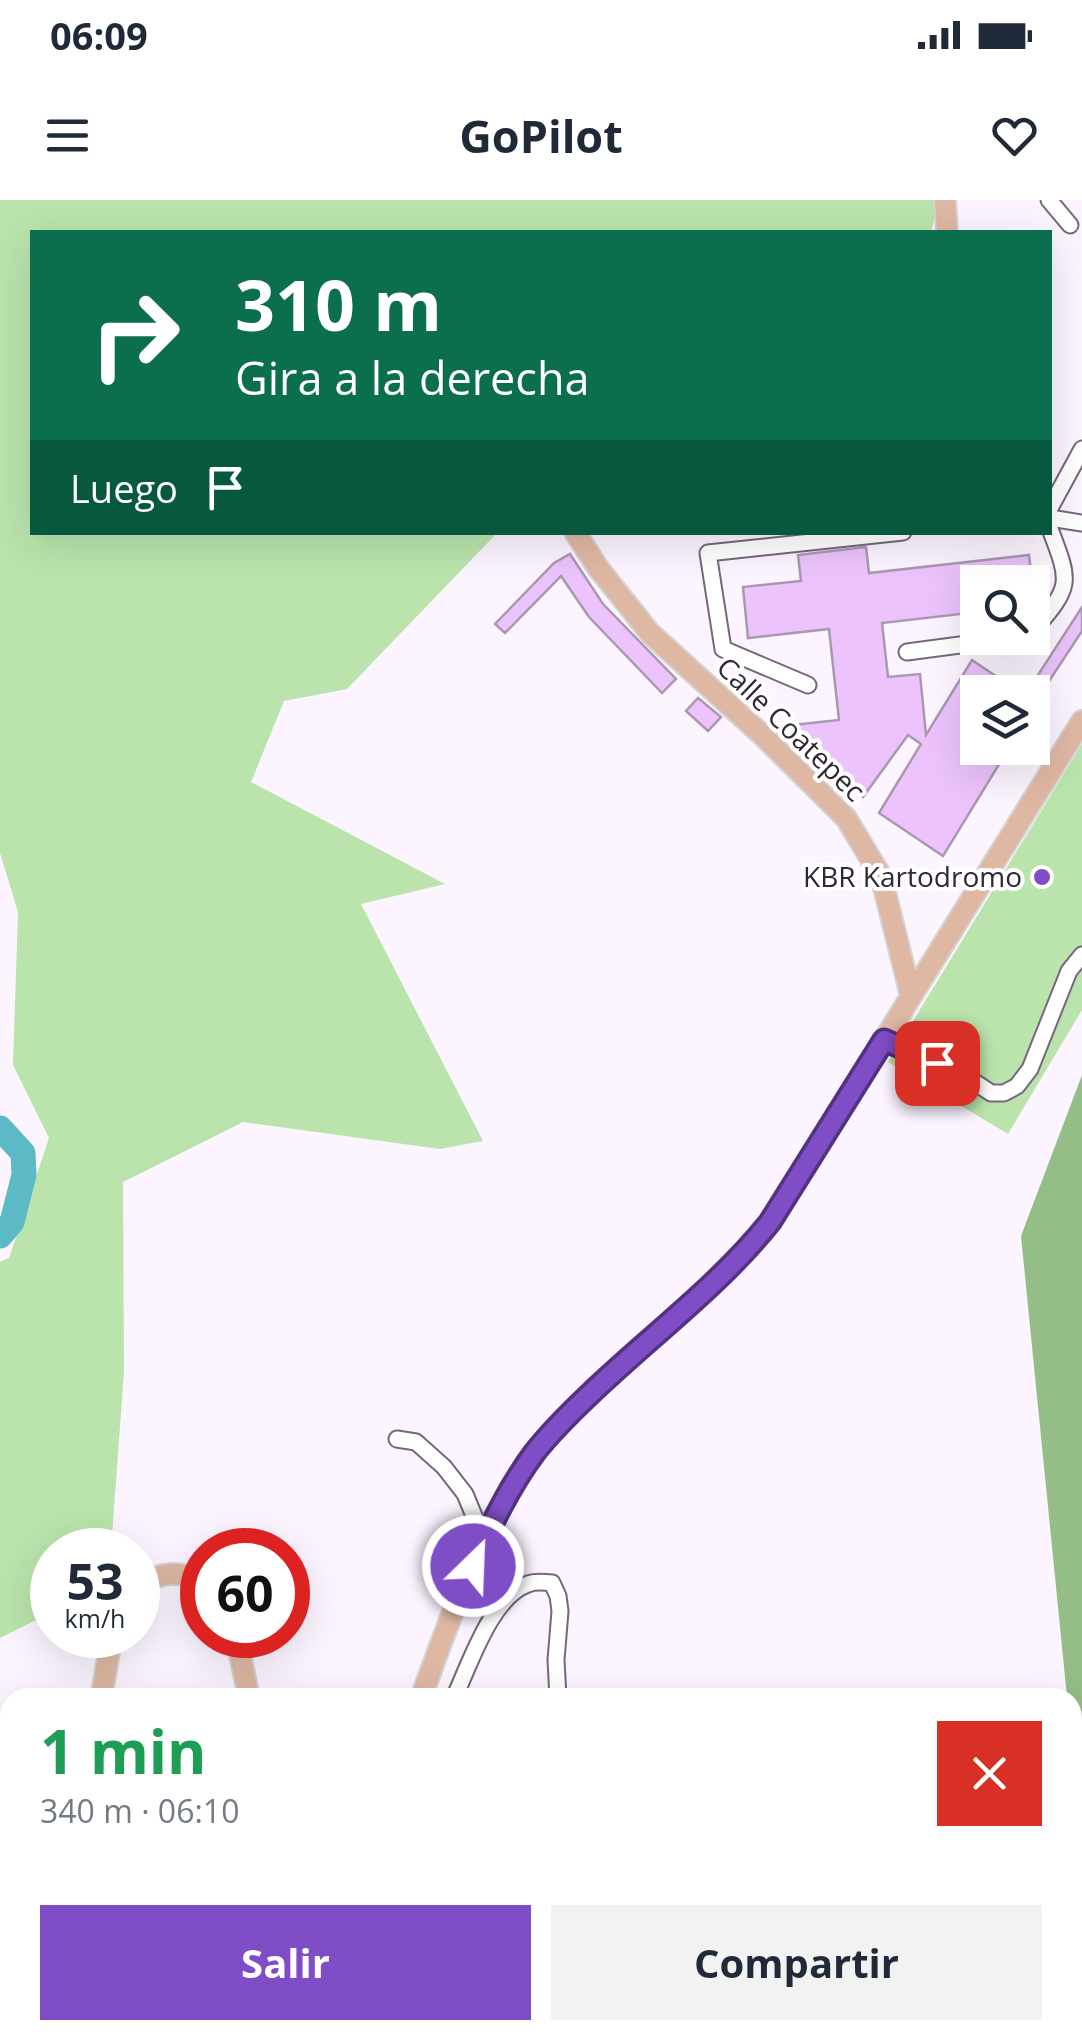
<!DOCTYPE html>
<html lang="es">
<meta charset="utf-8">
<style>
body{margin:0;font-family:"Open Sans",sans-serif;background:#f2f2f3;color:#1f2937;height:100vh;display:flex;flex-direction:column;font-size:38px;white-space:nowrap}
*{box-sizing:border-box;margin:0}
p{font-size:32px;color:#747a83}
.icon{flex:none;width:55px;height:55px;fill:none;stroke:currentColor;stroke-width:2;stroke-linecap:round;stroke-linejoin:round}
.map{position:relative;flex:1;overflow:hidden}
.drawer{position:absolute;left:0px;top:1488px;width:1082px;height:352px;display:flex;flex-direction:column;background:#fff;border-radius:30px 30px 0 0;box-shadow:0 10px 40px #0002}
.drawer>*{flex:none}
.top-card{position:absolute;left:30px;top:30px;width:1022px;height:305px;border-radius:0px;box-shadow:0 10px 40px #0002;background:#0b6e4f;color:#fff;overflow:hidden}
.controls{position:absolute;left:960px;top:365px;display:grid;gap:20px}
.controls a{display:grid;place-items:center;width:90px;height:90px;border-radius:0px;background:#fff;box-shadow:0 10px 40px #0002;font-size:50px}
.speed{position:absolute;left:30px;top:1328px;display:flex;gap:20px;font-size:50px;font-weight:700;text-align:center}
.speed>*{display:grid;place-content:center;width:130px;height:130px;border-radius:50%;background:#fff;box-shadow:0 10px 40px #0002;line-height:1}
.speed small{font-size:25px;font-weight:400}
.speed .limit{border:15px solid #d22;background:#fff;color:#111}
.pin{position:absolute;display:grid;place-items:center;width:85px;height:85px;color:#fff;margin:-42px;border-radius:20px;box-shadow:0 5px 15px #0006}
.me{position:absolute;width:110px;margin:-55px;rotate:24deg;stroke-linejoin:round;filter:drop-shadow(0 0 8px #0008)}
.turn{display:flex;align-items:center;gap:35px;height:210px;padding:0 40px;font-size:45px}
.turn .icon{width:130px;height:130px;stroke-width:2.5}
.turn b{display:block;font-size:70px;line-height:85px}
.then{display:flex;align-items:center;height:95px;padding:0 40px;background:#0003;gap:20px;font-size:38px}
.round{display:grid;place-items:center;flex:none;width:105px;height:105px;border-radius:0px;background:#f2f2f3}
.summary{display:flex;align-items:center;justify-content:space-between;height:170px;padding:0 40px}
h1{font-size:60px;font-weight:700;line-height:75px;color:#1e9e55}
.cta{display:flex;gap:20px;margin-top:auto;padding:20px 40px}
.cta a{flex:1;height:115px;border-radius:0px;background:#7f4dc5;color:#fff;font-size:40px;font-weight:700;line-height:115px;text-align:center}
.cta a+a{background:#f2f2f3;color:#1f2937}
.status{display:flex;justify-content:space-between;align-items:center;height:70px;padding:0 50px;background:#fff;direction:ltr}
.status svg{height:28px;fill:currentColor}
header{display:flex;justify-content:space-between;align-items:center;height:130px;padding:0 40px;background:#fff;font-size:45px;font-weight:700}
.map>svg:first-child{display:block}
</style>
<div class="status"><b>06:09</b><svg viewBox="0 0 49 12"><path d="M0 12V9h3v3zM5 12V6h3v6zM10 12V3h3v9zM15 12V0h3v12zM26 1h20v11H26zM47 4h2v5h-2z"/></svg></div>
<header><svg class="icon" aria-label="menu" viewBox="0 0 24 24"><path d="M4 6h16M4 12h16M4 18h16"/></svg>GoPilot<svg class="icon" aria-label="heart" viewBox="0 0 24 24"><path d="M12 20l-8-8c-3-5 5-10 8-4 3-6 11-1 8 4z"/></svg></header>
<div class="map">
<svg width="1082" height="1838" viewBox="0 0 1082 1838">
<rect width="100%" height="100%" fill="#fcf4ff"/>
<path fill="#bae4ac" d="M 0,0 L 936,0 L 937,9 L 931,32 L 32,32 L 32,332 L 497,333 L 347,489 L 284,501 L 251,582 L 445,684 L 361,704 L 483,941 L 440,949 L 243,922 L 123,982 L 124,1171 L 111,1350 L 52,1350 L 52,1412 L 0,1438 L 0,1062 L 9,1058 L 49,938 L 13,865 L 18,712 L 0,653 Z
M 1082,544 L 1082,810 L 1008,934 L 888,862 Z"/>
<path fill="#94be86" d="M 1082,875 L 1082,1838 L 448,1838 L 450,1830 L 1072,1830 L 1073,1605 L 1078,1606 L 1072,1553 L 1072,1498 L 1067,1497 L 1021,1036 Z"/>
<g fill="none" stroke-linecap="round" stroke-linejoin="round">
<path stroke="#5bbac6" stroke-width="25" d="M 0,928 L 23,953 L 24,975 L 12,1022 L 0,1036"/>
</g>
<path fill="#ecc3fd" stroke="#aa98b1" stroke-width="2.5" d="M 866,347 L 869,373 L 1029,355 L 1032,382 L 978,382 L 978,412 L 882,423 L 888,477 L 920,474 L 926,535 L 972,460 L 1019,492 L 978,492 L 978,548 L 1009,548 L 943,656 L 879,613 L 921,544 L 908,535 L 863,597 L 793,525 L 839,520 L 829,429 L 748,438 L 743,387 L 801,381 L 798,355 Z
M 570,354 L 603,404 L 676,479 L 662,493 L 589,417 L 561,376 L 505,433 L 495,424 L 554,363 Z
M 1082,407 L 1082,431 L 1032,507 L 1032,492 L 1027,492 Z
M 698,498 L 721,517 L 708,531 L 686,511 Z"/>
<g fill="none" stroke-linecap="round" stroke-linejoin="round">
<defs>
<path id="minor" d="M 1049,0 L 1070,25
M 1050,308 L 1082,249
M 1050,318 L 1082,323
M 1032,432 C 1072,386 1071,384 1050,329
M 907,452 L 1013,438
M 808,485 L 723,449 L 708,353 L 903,332
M 883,840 L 964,875 L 991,893 L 1004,893 L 1017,886 L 1030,869 L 1069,771 L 1082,755
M 397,1239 L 416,1242 L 444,1267 L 465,1294 L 484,1340
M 454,1498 C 470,1464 491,1397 528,1384 C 535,1381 544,1382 552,1383 L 558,1396 L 560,1411 L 556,1460 L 558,1498
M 391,1830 L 400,1838
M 681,1830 L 686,1838
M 910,1830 L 929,1838
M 308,1838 L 311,1830
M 808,1838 L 812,1830"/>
<path id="major" d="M 945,0 L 947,32
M 575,332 L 598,368 L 650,433 L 760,533 L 846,618 L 881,676 L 911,796
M 138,1387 C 159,1371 179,1371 202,1381
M 236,1435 L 249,1498
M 101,1498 L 112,1435
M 421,1498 C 450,1419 485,1315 537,1250 C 605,1165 702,1107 771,1022 L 1082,521
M 0,1536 L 10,1539
M 61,1838 L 69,1830
M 123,1838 L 135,1830"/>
</defs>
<use href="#minor" stroke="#77667e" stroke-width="19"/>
<use href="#major" stroke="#d5d4d6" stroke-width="24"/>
<use href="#minor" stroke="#fff" stroke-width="15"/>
<use href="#major" stroke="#dfb8a4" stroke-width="20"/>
</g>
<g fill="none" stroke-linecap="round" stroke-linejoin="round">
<defs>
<path id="route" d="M 473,1366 C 490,1327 509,1287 535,1252 C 551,1232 569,1214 588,1196 C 648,1138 718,1087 770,1022 L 884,840 L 937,863"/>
</defs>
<use href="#route" stroke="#533280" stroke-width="25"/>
<use href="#route" stroke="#7f4dc5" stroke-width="18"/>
</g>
<circle fill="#7f4dc5" stroke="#fff" stroke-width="4" cx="1042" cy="677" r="10"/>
<g text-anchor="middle" stroke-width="8" stroke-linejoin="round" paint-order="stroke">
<g font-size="28" fill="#2f2832" stroke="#fff">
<text transform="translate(791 529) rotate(44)" y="10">Calle Coatepec</text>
</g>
<g font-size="28" fill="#2f2832" stroke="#fff" text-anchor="end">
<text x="1022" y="687">KBR Kartodromo</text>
</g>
</g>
</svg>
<div class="controls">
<a><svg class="icon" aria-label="search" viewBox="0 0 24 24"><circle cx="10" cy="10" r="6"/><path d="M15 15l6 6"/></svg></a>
<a><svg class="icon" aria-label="layers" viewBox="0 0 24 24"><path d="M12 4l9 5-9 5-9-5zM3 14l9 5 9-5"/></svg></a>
</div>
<div class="speed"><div>53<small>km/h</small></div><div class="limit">60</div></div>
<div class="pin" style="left:937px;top:863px;background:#d93025"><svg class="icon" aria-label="arrive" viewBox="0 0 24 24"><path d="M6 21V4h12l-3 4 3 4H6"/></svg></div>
<svg class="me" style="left:473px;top:1366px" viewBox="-20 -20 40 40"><circle r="17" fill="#7f4dc5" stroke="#fff" stroke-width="3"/><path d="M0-11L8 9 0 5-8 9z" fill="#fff"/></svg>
<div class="top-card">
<div class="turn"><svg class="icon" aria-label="right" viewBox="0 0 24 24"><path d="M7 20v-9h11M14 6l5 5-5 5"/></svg><div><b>310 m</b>Gira a la derecha</div></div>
<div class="then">Luego<svg class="icon" aria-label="arrive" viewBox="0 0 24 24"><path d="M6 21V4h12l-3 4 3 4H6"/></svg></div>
</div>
<section class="drawer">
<div class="summary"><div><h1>1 min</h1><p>340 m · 06:10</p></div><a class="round" style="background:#d93025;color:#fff"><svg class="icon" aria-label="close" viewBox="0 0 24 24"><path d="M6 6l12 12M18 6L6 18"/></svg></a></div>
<div class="cta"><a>Salir</a><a>Compartir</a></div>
</section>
</div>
